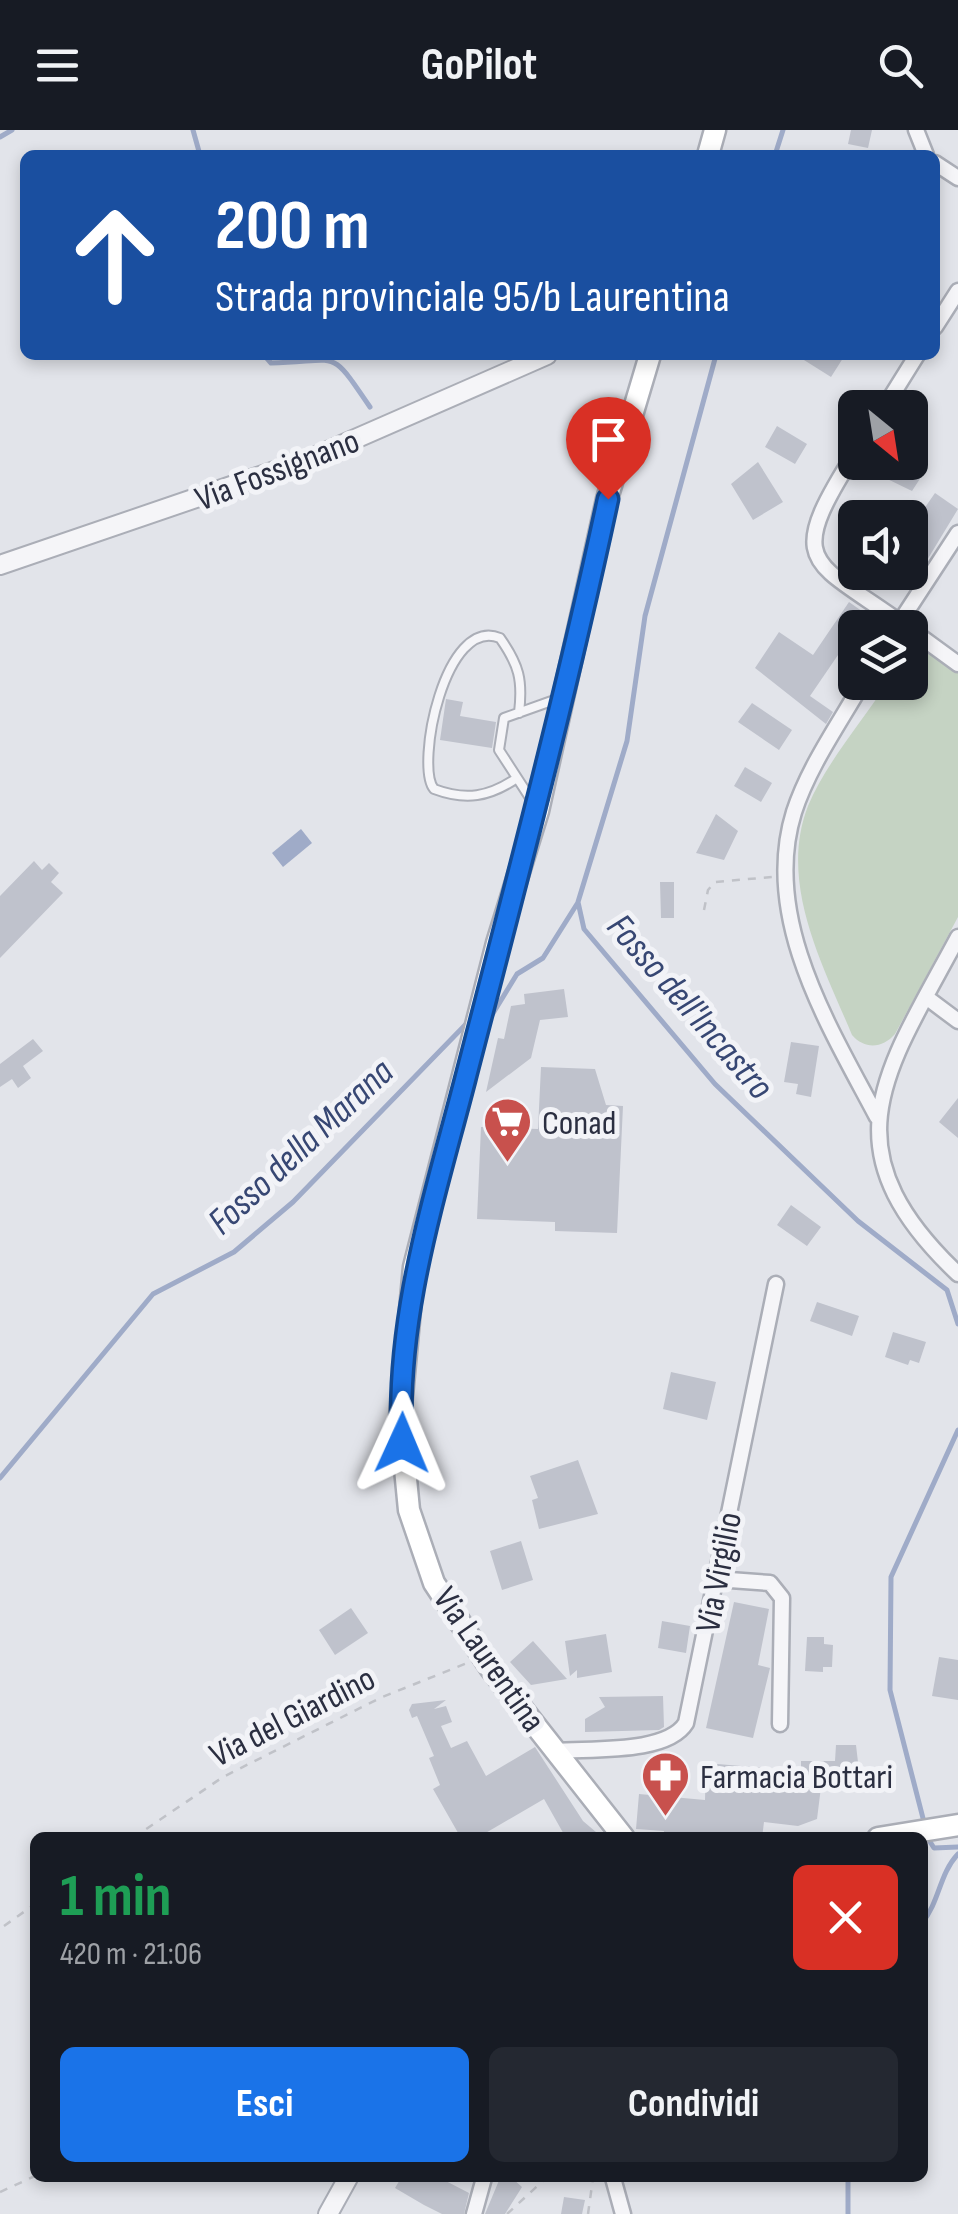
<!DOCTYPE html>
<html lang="it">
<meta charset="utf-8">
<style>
body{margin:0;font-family:"Sofia Sans Condensed",sans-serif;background:#242831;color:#f1f3f6;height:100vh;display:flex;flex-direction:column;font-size:38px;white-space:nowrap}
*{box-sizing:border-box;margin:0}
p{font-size:32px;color:#9ea1a6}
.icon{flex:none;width:55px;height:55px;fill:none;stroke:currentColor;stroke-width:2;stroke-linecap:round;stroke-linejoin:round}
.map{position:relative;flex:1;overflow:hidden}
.side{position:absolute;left:30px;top:1702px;width:898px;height:350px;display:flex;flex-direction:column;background:#171b24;border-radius:15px;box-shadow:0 5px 15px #0003}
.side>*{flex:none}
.banner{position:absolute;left:20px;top:20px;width:920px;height:210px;border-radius:15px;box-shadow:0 5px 15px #0003;background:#1a4fa0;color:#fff;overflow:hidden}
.needle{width:65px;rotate:150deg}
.tools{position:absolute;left:838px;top:260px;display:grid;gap:20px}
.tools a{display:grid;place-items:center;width:90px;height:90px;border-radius:15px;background:#171b24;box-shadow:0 5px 15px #0003;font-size:50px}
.pin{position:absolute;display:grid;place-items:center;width:85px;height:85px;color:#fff;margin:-102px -42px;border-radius:50% 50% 50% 0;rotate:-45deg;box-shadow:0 0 10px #0007}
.pin .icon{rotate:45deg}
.me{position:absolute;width:110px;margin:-55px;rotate:1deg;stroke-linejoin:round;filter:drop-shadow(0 0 8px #0008)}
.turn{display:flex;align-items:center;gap:35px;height:210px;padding:0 30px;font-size:45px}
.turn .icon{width:130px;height:130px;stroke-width:2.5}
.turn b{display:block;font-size:70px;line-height:85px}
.round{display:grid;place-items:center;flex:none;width:105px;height:105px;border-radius:15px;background:#242831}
.head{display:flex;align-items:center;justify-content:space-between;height:170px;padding:0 30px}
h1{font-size:60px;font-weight:700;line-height:75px;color:#1e9e55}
.primary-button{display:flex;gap:20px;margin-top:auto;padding:20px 30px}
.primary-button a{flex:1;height:115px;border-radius:15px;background:#1a73e8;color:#fff;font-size:40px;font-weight:700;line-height:115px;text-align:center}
.primary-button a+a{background:#242831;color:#f1f3f6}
header{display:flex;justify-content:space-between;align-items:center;height:130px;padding:0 30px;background:#171b24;font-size:45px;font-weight:700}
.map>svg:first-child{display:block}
</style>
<header><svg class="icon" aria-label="menu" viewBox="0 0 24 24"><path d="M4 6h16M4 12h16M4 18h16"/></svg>GoPilot<svg class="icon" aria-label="search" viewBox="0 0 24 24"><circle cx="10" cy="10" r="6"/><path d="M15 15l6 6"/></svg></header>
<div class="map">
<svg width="958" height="2084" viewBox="0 0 958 2084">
<rect width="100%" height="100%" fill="#e2e4ea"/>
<path fill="#c5d3c3" d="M 919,518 L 958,542 L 958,787 L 895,904 C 883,918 865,920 852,905 C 823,835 778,753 808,676 C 826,633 862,592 887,553 L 910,552 L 910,521 Z"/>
<path fill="#9fabc8" d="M 301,699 L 312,713 L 283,737 L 272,723 Z"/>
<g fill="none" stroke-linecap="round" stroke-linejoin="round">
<path stroke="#9fabc8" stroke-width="5" d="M 193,0 L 200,25
M 0,7 L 12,0
M 775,25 L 783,0
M 264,225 L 271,233 C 340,232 328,215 370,277
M 716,225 L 645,486 L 627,611 L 578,772 L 584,799 L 715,954 L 858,1091 L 947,1160 L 958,1194
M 492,885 L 517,844 L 543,828 L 577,774
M 0,1348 L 153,1164 L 234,1122 L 293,1072 L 470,890
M 925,1696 L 890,1560 L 891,1447 L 958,1300
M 927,1707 L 934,1718 L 958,1717
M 922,1793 C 940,1771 939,1744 958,1724
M 848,2048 L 848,2084"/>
</g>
<path fill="#bfc2cc" d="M 851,0 L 872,0 L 868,18 L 848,14 Z
M 796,225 L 845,225 L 831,247 Z
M 777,296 L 807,314 L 795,334 L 765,317 Z
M 758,332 L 783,372 L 753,390 L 731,354 Z
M 885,332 L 913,332 L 925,341 L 912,361 L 877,344 Z
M 935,363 L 958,379 L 918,445 L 910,440 L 910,399 Z
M 849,472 L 866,484 L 810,566 L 833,582 L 826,594 L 755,538 L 779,502 L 813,525 Z
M 446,569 L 463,572 L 460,586 L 496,592 L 492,618 L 440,610 Z
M 752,573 L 792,600 L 779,620 L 738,592 Z
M 745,637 L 772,653 L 761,672 L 734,656 Z
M 716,684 L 738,701 L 724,730 L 696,723 Z
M 34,731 L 42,740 L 49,733 L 59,743 L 51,752 L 63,763 L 0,828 L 0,766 Z
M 660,752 L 674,752 L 674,788 L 661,788 Z
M 564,859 L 568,887 L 540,890 L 531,928 L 486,962 L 498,908 L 504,909 L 511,876 L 525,874 L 524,864 Z
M 33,909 L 43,921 L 23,936 L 31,948 L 18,958 L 12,949 L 0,957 L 0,934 Z
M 791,912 L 819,916 L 811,967 L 796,964 L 798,954 L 784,952 Z
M 541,937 L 595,939 L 606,975 L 623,976 L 617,1103 L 555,1101 L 555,1092 L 477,1089 L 481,997 L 538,999 Z
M 958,968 L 958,1008 L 939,992 Z
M 791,1075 L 821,1097 L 807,1116 L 777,1095 Z
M 817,1172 L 859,1186 L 852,1206 L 810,1191 Z
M 893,1202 L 926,1212 L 919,1233 L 910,1230 L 908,1235 L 885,1227 Z
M 671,1242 L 716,1252 L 707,1290 L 663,1279 Z
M 578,1330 L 598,1384 L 539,1399 L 532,1370 L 538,1368 L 530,1346 Z
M 521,1411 L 533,1450 L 502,1460 L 490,1421 Z
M 734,1472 L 769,1479 L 758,1535 L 770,1538 L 753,1608 L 706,1598 Z
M 351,1478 L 368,1503 L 335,1525 L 319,1500 Z
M 662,1491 L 690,1496 L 686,1523 L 658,1518 Z
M 606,1504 L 612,1542 L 577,1548 L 577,1540 L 570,1546 L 565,1511 Z
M 807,1507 L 824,1507 L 824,1514 L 833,1515 L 832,1537 L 823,1537 L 823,1542 L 805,1541 Z
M 533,1511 L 567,1549 L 531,1555 L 510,1532 Z
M 939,1527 L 958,1530 L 958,1570 L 932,1566 Z
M 663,1566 L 664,1597 L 659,1600 L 585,1602 L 585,1589 L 605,1577 L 599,1567 Z
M 446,1570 L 434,1579 L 446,1576 L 452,1592 L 441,1596 L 451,1618 L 467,1611 L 486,1646 L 535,1617 L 583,1691 L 603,1708 L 566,1708 L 544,1669 L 477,1708 L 461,1708 L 433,1659 L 440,1655 L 429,1628 L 434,1626 L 417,1586 L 412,1588 L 409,1580 L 412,1574 Z
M 836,1615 L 856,1615 L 861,1658 L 821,1657 L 817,1689 L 798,1696 L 764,1692 L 762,1708 L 663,1708 L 664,1701 L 636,1699 L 639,1664 L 705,1670 L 706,1633 L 801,1641 L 801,1631 L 835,1631 Z
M 401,2048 L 440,2048 L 469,2063 L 464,2084 L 442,2084 L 424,2075 L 395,2058 Z
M 500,2048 L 512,2048 L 522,2057 L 505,2084 L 485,2084 Z
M 564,2067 L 585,2070 L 582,2084 L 561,2084 Z"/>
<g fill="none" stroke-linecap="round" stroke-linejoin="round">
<defs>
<path id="service" d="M 517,648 C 489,667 466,671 434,659 C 415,636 445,485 500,508 C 519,535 523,550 519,583
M 534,674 L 499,620 L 504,588 L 560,568"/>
<path id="minor" d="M 916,0 L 926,25
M 935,33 L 958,48
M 935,197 L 958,161
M 884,278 L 917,225
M 855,323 C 782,438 812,428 908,498
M 896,498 L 958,403
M 910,499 L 958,534
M 863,552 C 839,594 809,636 794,682 C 761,788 829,896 877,987
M 958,807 C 886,942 824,1017 958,1144
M 926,867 L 958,891
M 716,1449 L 770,1453 L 782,1468 L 780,1594
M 556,1621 C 591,1618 667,1624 686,1593 L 776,1154
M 613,2048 L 623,2084
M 474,2084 L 484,2048"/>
<path id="tertiary" d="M 0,435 L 307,330 L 547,225
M 328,2084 L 348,2048"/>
<path id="secondary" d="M 708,25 L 715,0
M 624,1708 L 491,1539 L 434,1453 L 409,1380 L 400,1287 L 414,1137 L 497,813 L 538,681 L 607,369 L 650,225
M 878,1708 L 958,1695"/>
</defs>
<use href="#service" stroke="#abaeb7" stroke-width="12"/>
<use href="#minor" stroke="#abaeb7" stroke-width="19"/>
<use href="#tertiary" stroke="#abaeb7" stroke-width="22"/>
<use href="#secondary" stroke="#abaeb7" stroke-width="25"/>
<path stroke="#c0c2c8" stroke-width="2.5" stroke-dasharray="8 8" stroke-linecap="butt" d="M 704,780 L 708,760 L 715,752 L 772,747
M 133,1708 L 223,1647 L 380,1568 L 467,1533
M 4,1796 L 35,1774
M 0,2062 L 35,2046
M 507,2084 L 546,2048
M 588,2084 L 593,2048"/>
<use href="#service" stroke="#f5f5f8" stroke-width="8"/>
<use href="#minor" stroke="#f5f5f8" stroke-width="14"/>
<use href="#tertiary" stroke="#f5f5f8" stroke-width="18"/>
<use href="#secondary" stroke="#fff" stroke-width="20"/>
</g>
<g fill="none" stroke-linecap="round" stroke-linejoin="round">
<defs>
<path id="route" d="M 402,1313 C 395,1188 434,1070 465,950 C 515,757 566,565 608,369"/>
</defs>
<use href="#route" stroke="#114b97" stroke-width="25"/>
<use href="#route" stroke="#1a73e8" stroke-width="18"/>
</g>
<defs>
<symbol id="supermarket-pin" viewBox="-11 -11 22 30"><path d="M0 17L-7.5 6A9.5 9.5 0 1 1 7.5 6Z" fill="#c8514d" stroke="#f2f3f7"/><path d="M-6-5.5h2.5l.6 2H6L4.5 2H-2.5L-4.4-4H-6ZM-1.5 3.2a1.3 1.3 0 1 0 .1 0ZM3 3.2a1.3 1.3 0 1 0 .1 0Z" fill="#fff"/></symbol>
<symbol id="pharmacy-pin" viewBox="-11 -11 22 30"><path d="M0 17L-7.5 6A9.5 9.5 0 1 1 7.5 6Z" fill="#c8514d" stroke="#f2f3f7"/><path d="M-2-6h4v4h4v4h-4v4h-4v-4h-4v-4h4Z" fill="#fff"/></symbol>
</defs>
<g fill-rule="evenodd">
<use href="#supermarket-pin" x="480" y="964" width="55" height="75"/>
<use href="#pharmacy-pin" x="638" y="1618" width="55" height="75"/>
</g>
<g text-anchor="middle" stroke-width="10" stroke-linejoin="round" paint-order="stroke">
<g font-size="35" fill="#2b2f41" stroke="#f2f3f7">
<text transform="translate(277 339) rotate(-21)" y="12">Via Fossignano</text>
<text transform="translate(718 1442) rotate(-79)" y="12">Via Virgilio</text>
<text transform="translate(490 1529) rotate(55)" y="12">Via Laurentina</text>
<text transform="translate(292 1586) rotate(-27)" y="12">Via del Giardino</text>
</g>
<g font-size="35" fill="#2b2f41" stroke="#f2f3f7" text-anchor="start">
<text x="542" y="1004">Conad</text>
<text x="700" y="1658">Farmacia Bottari</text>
</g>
<g font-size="38" font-style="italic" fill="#374773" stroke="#f2f3f7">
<text transform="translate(691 876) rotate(49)" y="13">Fosso dell'Incastro</text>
<text transform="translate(300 1016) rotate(-43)" y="13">Fosso della Marana</text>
</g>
</g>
</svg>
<div class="tools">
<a><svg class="needle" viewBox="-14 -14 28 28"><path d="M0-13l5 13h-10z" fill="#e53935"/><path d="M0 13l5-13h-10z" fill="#9ea1a6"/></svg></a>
<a><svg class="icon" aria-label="sound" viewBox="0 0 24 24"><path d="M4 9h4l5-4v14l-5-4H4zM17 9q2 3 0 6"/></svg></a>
<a><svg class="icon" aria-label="layers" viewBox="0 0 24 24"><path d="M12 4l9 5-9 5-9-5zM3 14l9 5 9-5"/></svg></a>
</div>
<div class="pin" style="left:608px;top:369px;background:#d93025"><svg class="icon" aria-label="arrive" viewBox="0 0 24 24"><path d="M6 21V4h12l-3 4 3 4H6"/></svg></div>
<svg class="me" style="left:402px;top:1313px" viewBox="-20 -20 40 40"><path d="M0-17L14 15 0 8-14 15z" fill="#1a73e8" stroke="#fff" stroke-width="4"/></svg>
<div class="banner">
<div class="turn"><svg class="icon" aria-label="ahead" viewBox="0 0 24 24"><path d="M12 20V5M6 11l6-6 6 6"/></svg><div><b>200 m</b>Strada provinciale 95/b Laurentina</div></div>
</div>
<section class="side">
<div class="head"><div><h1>1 min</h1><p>420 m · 21:06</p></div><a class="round" style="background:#d93025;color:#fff"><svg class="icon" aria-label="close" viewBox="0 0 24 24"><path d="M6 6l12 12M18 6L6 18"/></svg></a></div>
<div class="primary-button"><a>Esci</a><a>Condividi</a></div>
</section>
</div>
